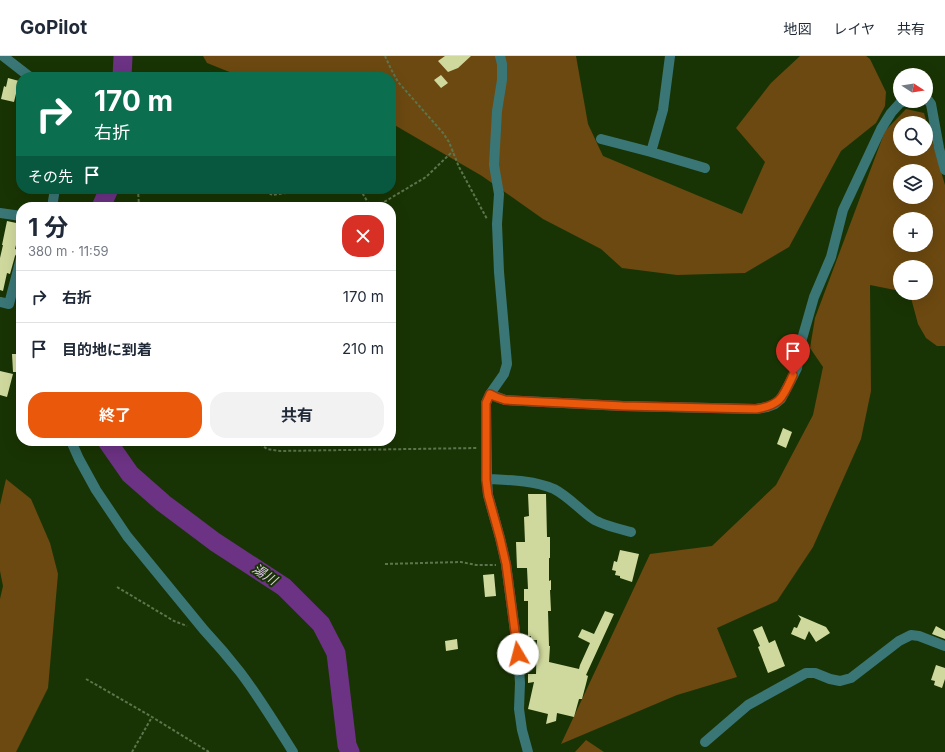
<!DOCTYPE html>
<html lang="ja">
<meta charset="utf-8">
<style>
body{margin:0;font-family:Inter,"Noto Sans JP",sans-serif;background:#f2f2f3;color:#1f2937;height:100vh;display:flex;flex-direction:column;font-size:15px;white-space:nowrap}
*{box-sizing:border-box;margin:0}
p{font-size:13px;color:#747a83}
.icon{flex:none;width:22px;height:22px;fill:none;stroke:currentColor;stroke-width:2;stroke-linecap:round;stroke-linejoin:round}
.map{position:relative;flex:1;overflow:hidden}
.sheet{position:absolute;left:16px;top:146px;width:380px;height:244px;display:flex;flex-direction:column;background:#fff;border-radius:16px;box-shadow:0 4px 16px #0002}
.sheet>*{flex:none}
.hud{position:absolute;left:16px;top:16px;width:380px;height:122px;border-radius:16px;box-shadow:0 4px 16px #0002;background:#0b6e4f;color:#fff;overflow:hidden}
.needle{width:26px;rotate:102deg}
.tools{position:absolute;left:893px;top:12px;display:grid;gap:8px}
.tools a{display:grid;place-items:center;width:40px;height:40px;border-radius:50%;background:#fff;box-shadow:0 4px 16px #0002;font-size:20px}
.pin{position:absolute;display:grid;place-items:center;width:34px;height:34px;color:#fff;margin:-41px -17px;border-radius:50% 50% 50% 0;rotate:-45deg;box-shadow:0 0 4px #0007}
.pin .icon{rotate:45deg}
.me{position:absolute;width:44px;margin:-22px;rotate:352deg;stroke-linejoin:round;filter:drop-shadow(0 0 3px #0008)}
.turn{display:flex;align-items:center;gap:14px;height:84px;padding:0 12px;font-size:18px}
.turn .icon{width:52px;height:52px;stroke-width:2.5}
.turn b{display:block;font-size:28px;line-height:34px}
.then{display:flex;align-items:center;height:38px;padding:0 12px;background:#0003;gap:8px;font-size:15px}
.round{display:grid;place-items:center;flex:none;width:42px;height:42px;border-radius:16px;background:#f2f2f3}
.summary{display:flex;align-items:center;justify-content:space-between;height:68px;padding:0 12px}
h1{font-size:24px;font-weight:700;line-height:30px}
.action{display:flex;gap:8px;margin-top:auto;padding:8px 12px}
.action a{flex:1;height:46px;border-radius:16px;background:#ea580c;color:#fff;font-size:16px;font-weight:700;line-height:46px;text-align:center}
.action a+a{background:#f2f2f3;color:#1f2937}
ul{padding:0;list-style:none}
li{display:flex;align-items:center;gap:12px;height:52px;padding:0 12px;border-top:1px solid #e0e1e3}
li div{flex:1}
li b{display:block;font-size:15px}
li em{font-style:normal}
header{display:flex;align-items:center;gap:24px;box-sizing:border-box;height:56px;padding:0 20px;background:#fff;border-bottom:1px solid #e0e1e3}
header strong{font-size:19px}
nav{display:flex;gap:22px;margin-inline-start:auto;font-size:14px}
.map>svg:first-child{display:block}
</style>
<header>
<strong>GoPilot</strong>
<nav><a>地図</a><a>レイヤ</a><a>共有</a></nav>
</header>
<div class="map">
<svg width="945" height="696" viewBox="0 0 945 696">
<rect width="100%" height="100%" fill="#193404"/>
<path fill="#6c4910" fill-rule="evenodd" d="M 203,0 L 576,0 L 588,68 L 603,100 L 742,158 L 765,106 L 736,72 L 771,27 L 800,0 L 866,0 L 870,3 L 886,36 L 885,50 L 876,67 L 841,95 L 789,191 L 745,217 L 677,219 L 622,212 L 601,193 L 543,163 L 482,120 L 391,67 L 391,21 L 242,21 L 207,7 Z
M 906,53 L 924,57 L 945,129 L 945,290 L 937,290 L 926,282 L 918,268 L 911,242 L 904,237 L 926,237 L 926,211 L 900,211 L 900,235 L 870,229 L 871,335 L 861,383 L 813,491 L 777,545 L 717,572 L 737,621 L 677,639 L 561,688 L 650,498 L 712,490 L 776,429 L 813,359 L 823,311 L 810,292 L 815,262 L 885,75 ZM 900,67 L 926,67 L 926,93 L 900,93 ZM 900,115 L 926,115 L 926,141 L 900,141 ZM 900,163 L 926,163 L 926,189 L 900,189 Z
M 6,423 L 31,443 L 50,487 L 58,518 L 48,632 L 16,696 L 0,696 L 0,543 L 3,530 L 0,515 L 0,449 Z
M 586,684 L 604,696 L 575,696 Z"/>
<g fill="none" stroke-linecap="round" stroke-linejoin="round">
<path stroke="#6c3284" stroke-width="19" d="M 122,21 L 123,0
M 101,151 L 109,133
M 107,385 L 130,418 L 163,447 L 215,486 L 284,531 L 321,568 L 336,597 L 347,689 L 350,696"/>
</g>
<path fill="#d0d99d" d="M 445,0 L 471,0 L 458,12 L 448,16 L 438,5 Z
M 441,19 L 448,27 L 441,32 L 434,24 Z
M 8,22 L 19,25 L 14,46 L 1,43 L 4,30 L 6,31 Z
M 7,165 L 21,168 L 21,169 L 15,193 L 18,194 L 17,197 L 15,200 L 10,218 L 7,217 L 3,235 L 0,234 L 0,202 L 3,189 L 2,189 Z
M 12,298 L 21,298 L 21,316 L 13,316 Z
M 0,315 L 13,318 L 7,341 L 0,339 Z
M 783,372 L 792,376 L 786,392 L 777,388 Z
M 528,438 L 546,438 L 547,481 L 550,481 L 550,502 L 549,502 L 549,525 L 551,524 L 551,534 L 550,534 L 551,555 L 548,555 L 549,590 L 550,590 L 549,606 L 579,613 L 580,609 L 590,587 L 578,581 L 582,573 L 594,578 L 605,555 L 614,558 L 586,619 L 588,620 L 586,628 L 582,643 L 579,643 L 574,661 L 557,657 L 556,665 L 546,668 L 548,658 L 528,653 L 534,626 L 528,627 L 528,618 L 536,618 L 537,584 L 531,584 L 531,580 L 528,580 L 528,545 L 524,545 L 524,533 L 528,533 L 527,512 L 517,512 L 516,486 L 525,486 L 524,461 L 529,460 Z
M 620,494 L 639,498 L 632,526 L 620,522 L 620,520 L 615,519 L 616,515 L 612,514 L 614,505 L 617,506 Z
M 494,518 L 496,540 L 485,541 L 483,519 Z
M 798,559 L 826,571 L 830,577 L 816,586 L 809,575 L 805,584 L 791,578 L 794,571 L 797,572 L 801,563 Z
M 762,570 L 769,587 L 775,584 L 785,610 L 768,617 L 758,591 L 760,590 L 753,574 Z
M 936,570 L 945,575 L 945,583 L 932,578 Z
M 457,583 L 458,593 L 446,595 L 445,585 Z
M 936,609 L 945,612 L 945,623 L 942,632 L 934,629 L 935,625 L 931,624 Z"/>
<g fill="none" stroke-linecap="round" stroke-linejoin="round">
<path stroke="#5d754d" stroke-width="2" stroke-dasharray="3 2" stroke-linecap="butt" d="M 385,0 L 391,13 L 398,26 L 443,77 L 449,86 L 459,111 L 487,163
M 138,133 L 139,151
M 267,133 L 269,137 L 272,139 L 293,136 L 300,133
M 360,133 L 370,150 L 373,150 L 379,149 L 426,121 L 453,95
M 256,385 L 267,393 L 280,395 L 477,392
M 385,508 L 461,506 L 476,509 L 496,509
M 117,531 L 174,565 L 187,570
M 86,623 L 152,661 L 209,696
M 132,696 L 152,661"/>
<path stroke="#3a7676" stroke-width="10" d="M 3,0 L 30,21
M 500,0 L 502,8 L 502,24 L 497,55 L 494,109 L 499,138 L 497,168 L 499,216 L 507,308 L 504,318 L 490,338 L 486,347 L 487,423 L 488,439 L 500,482 L 506,508 L 518,598 L 520,627 L 519,653 L 522,674 L 528,696
M 670,0 L 663,54 L 651,96 L 705,112
M 926,43 L 928,44 L 931,48 L 939,92 L 945,114
M 601,83 L 651,96
M 52,151 L 55,133
M 0,157 L 21,160
M 0,246 L 9,248 L 21,202
M 490,338 L 497,341 L 505,344 L 623,350 L 756,353 L 767,351 L 775,348 L 781,343 L 790,326 L 797,312 L 802,283 L 814,241 L 831,201 L 843,154 L 881,73 L 891,57 L 900,47 L 905,45
M 71,385 L 79,403 L 96,434 L 127,480 L 204,574 C 217,588 229,602 240,616 C 259,641 276,669 293,696
M 487,423 C 508,424 533,424 554,433 C 568,440 580,454 593,463 C 602,469 620,473 631,476
M 705,686 L 748,649 L 806,617 L 815,617 L 830,623 L 840,625 L 851,622 L 899,585 L 911,579 L 919,580 L 945,590"/>
</g>
<g fill="none" stroke-linecap="round" stroke-linejoin="round">
<defs>
<path id="route" d="M 518,598 L 506,508 L 500,482 L 488,439 L 486,424 L 486,347 L 490,338 L 496,341 L 505,344 L 623,350 L 756,353 C 781,349 783,341 793,319"/>
</defs>
<use href="#route" stroke="#983908" stroke-width="10"/>
<use href="#route" stroke="#ea580c" stroke-width="7"/>
</g>
<g text-anchor="middle" stroke-width="4" stroke-linejoin="round" paint-order="stroke">
<g font-size="13" font-style="italic" fill="#e6c9f5" stroke="#193404">
<text transform="translate(265 518) rotate(33)" y="5">湯川</text>
</g>
</g>
</svg>
<div class="tools">
<a><svg class="needle" viewBox="-14 -14 28 28"><path d="M0-13l5 13h-10z" fill="#e53935"/><path d="M0 13l5-13h-10z" fill="#747a83"/></svg></a>
<a><svg class="icon" aria-label="search" viewBox="0 0 24 24"><circle cx="10" cy="10" r="6"/><path d="M15 15l6 6"/></svg></a>
<a><svg class="icon" aria-label="layers" viewBox="0 0 24 24"><path d="M12 4l9 5-9 5-9-5zM3 14l9 5 9-5"/></svg></a>
<a>+</a>
<a>−</a>
</div>
<div class="pin" style="left:793px;top:319px;background:#d93025"><svg class="icon" aria-label="arrive" viewBox="0 0 24 24"><path d="M6 21V4h12l-3 4 3 4H6"/></svg></div>
<svg class="me" style="left:518px;top:598px" viewBox="-20 -20 40 40"><circle r="19" fill="#fff"/><path d="M0-13L10 11 0 6-10 11z" fill="#ea580c"/></svg>
<div class="hud">
<div class="turn"><svg class="icon" aria-label="right" viewBox="0 0 24 24"><path d="M7 20v-9h11M14 6l5 5-5 5"/></svg><div><b>170 m</b>右折</div></div>
<div class="then">その先<svg class="icon" aria-label="arrive" viewBox="0 0 24 24"><path d="M6 21V4h12l-3 4 3 4H6"/></svg></div>
</div>
<section class="sheet">
<div class="summary"><div><h1>1 分</h1><p>380 m · 11:59</p></div><a class="round" style="background:#d93025;color:#fff"><svg class="icon" aria-label="close" viewBox="0 0 24 24"><path d="M6 6l12 12M18 6L6 18"/></svg></a></div>
<ul>
<li><svg class="icon" aria-label="right" viewBox="0 0 24 24"><path d="M7 20v-9h11M14 6l5 5-5 5"/></svg><div><b>右折</b></div><em>170 m</em></li>
<li><svg class="icon" aria-label="arrive" viewBox="0 0 24 24"><path d="M6 21V4h12l-3 4 3 4H6"/></svg><div><b>目的地に到着</b></div><em>210 m</em></li>
</ul>
<div class="action"><a>終了</a><a>共有</a></div>
</section>
</div>
